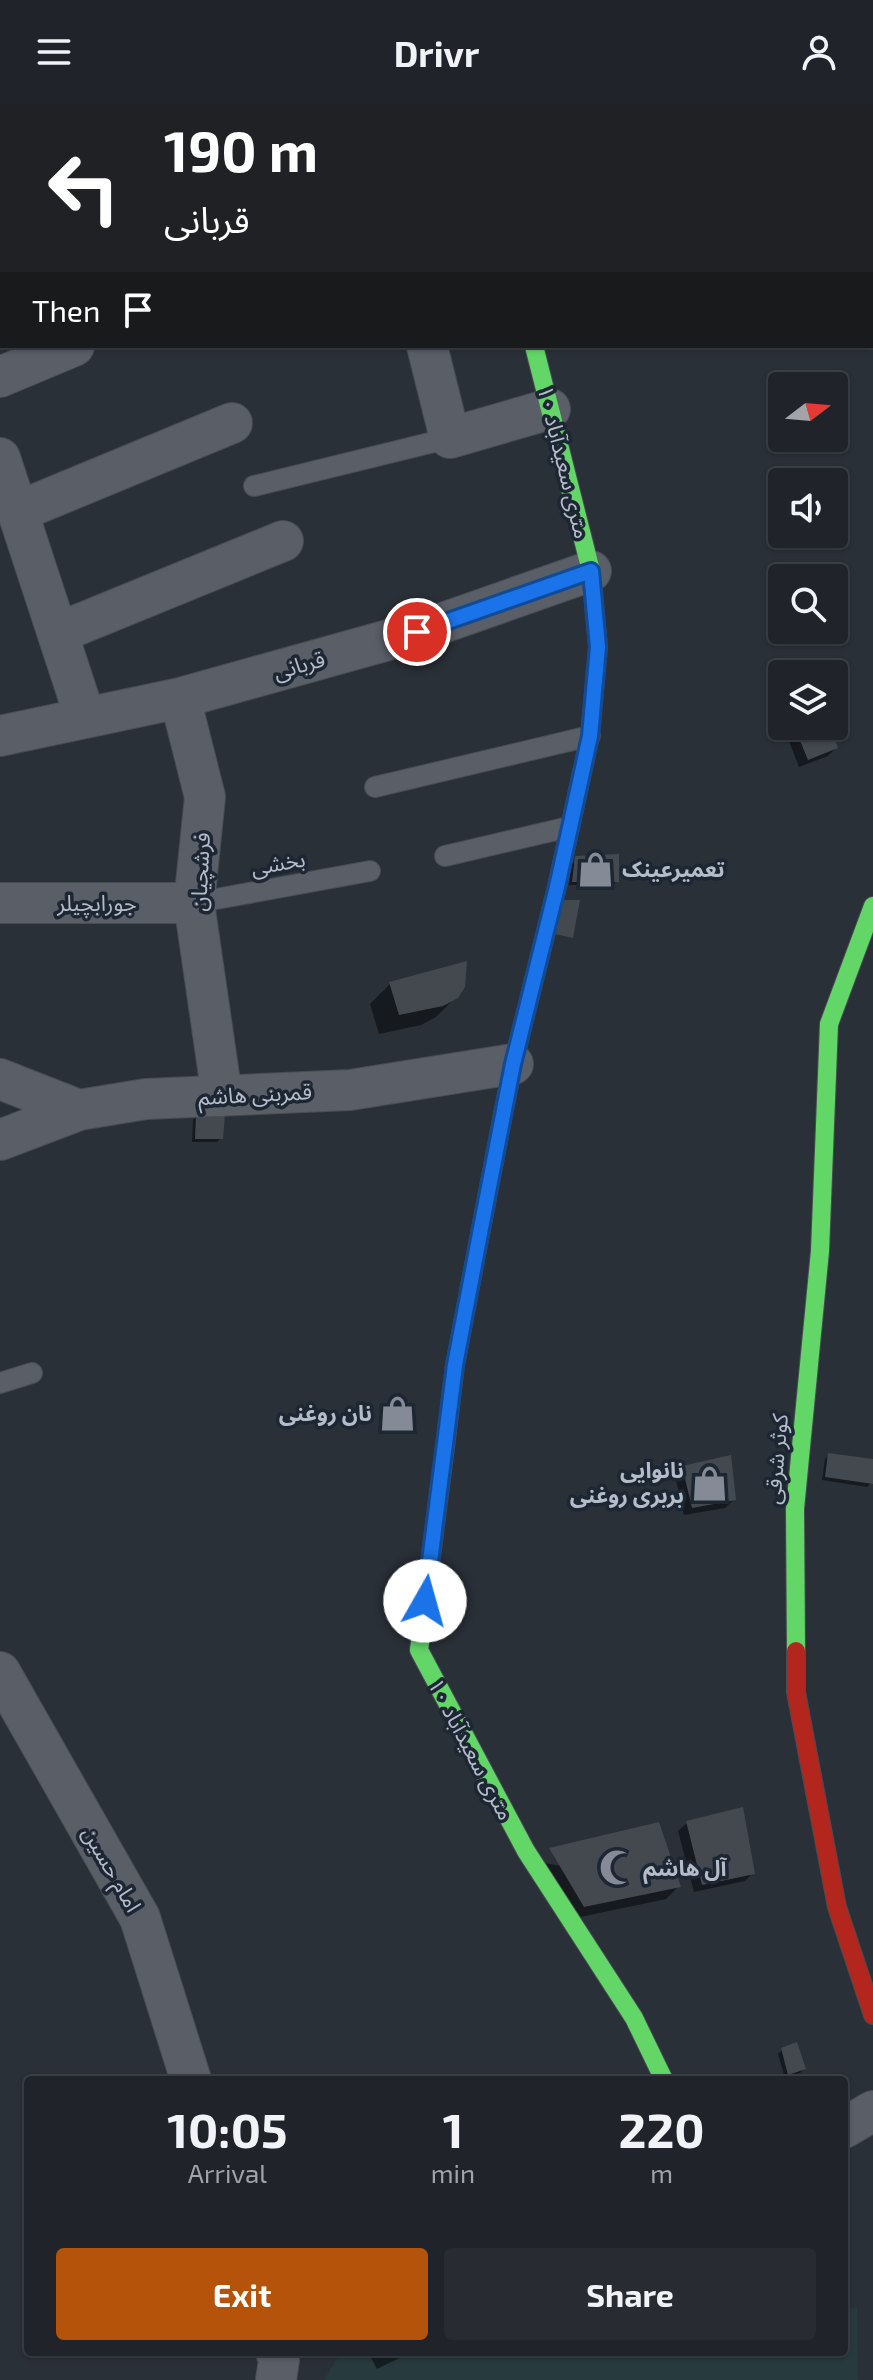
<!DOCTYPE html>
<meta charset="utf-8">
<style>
body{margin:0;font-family:"Exo 2","Noto Sans Arabic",sans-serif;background:#282c32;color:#f1f3f6;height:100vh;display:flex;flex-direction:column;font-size:30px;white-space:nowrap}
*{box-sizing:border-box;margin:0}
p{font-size:26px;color:#a2a4a8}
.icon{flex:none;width:44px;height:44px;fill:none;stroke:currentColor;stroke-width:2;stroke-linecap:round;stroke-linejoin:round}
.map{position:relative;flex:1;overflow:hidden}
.panel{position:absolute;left:24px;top:1972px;width:824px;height:280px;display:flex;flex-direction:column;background:#20242a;border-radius:8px;box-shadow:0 2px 6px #0004,0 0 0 2px #3d4147}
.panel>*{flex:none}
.guide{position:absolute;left:0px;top:0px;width:874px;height:244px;box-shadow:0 2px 6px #0004,0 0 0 2px #3d4147;background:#202124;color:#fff;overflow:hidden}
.needle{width:52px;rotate:74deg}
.fabs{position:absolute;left:768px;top:268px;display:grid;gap:16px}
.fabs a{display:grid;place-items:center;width:80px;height:80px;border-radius:8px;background:#20242a;box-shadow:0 2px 6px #0004,0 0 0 2px #3d4147;font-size:40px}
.pin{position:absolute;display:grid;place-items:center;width:68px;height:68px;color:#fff;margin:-34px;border:4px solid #fff;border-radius:50%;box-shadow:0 2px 8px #0007}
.me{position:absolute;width:88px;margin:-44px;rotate:7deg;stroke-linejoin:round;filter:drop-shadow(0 0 6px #0008)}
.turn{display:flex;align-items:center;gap:28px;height:168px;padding:0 32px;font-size:36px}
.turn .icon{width:104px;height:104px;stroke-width:2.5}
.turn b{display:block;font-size:56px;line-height:68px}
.then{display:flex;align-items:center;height:76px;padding:0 32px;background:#0003;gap:16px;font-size:30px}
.eta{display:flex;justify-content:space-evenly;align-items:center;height:136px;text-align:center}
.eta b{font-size:48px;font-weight:700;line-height:56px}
.action{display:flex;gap:16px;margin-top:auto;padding:16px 32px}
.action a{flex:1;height:92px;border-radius:8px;background:#b45309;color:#fff;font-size:32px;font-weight:700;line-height:92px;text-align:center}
.action a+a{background:#282c32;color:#f1f3f6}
header{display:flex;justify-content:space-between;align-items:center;height:104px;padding:0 32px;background:#20242a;font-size:36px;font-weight:700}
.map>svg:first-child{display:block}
</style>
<header><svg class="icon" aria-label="menu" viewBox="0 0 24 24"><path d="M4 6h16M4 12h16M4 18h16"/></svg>Drivr<svg class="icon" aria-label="person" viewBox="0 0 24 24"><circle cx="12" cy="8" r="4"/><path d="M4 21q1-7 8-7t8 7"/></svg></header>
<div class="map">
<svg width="873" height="2276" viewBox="0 0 873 2276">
<rect width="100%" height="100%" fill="#2a3038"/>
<path fill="#273a3e" d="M 857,2203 L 858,2276 L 324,2276 L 341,2248 L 844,2248 L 844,2205 Z"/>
<path fill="#0007" d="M 783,622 L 828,622 L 836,644 L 828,652 L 799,663 Z
M 572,758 L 617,777 L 613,781 L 569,781 Z
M 390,880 L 457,892 L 436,913 L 421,921 L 379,930 L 370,900 Z
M 197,1012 L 221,1034 L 217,1038 L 192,1038 L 193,1016 Z
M 829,1351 L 873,1357 L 871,1379 L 867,1383 L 822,1376 L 825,1355 Z
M 684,1364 L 734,1395 L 725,1404 L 684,1411 L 675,1372 Z
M 687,1719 L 753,1769 L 745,1777 L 694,1788 L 678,1727 Z
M 538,1758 L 679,1782 L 666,1795 L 571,1815 Z
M 782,1946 L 804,1965 L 800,1969 L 785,1974 L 778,1950 Z
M 368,2248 L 412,2248 L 377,2265 Z"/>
<path fill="#444950" d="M 794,622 L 830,622 L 838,644 L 808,656 Z
M 619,750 L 619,778 L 572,778 L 575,752 Z
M 563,796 L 580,796 L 573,834 L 555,830 Z
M 467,857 L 465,883 L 458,894 L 443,902 L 399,911 L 389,878 Z
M 225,1009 L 223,1035 L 195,1035 L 196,1010 Z
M 828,1349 L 873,1355 L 873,1380 L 825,1373 Z
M 731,1351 L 736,1396 L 692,1404 L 682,1362 Z
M 743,1703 L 755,1770 L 702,1781 L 686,1717 Z
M 659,1718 L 681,1783 L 584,1803 L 549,1744 Z
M 797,1938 L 806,1965 L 788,1971 L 781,1944 Z"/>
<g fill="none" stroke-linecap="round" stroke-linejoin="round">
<defs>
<path id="lane" d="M 254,382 L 450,334
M 375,683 L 590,632
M 445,752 L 569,723
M 194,799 L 370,767
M 0,1279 L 32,1269"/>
<path id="street" d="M 471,0 L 472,2
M 379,2 L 385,0
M 872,132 L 873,132
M 0,134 L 2,133
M 427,242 L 450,334 L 550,305
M 0,273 L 74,242
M 0,354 L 85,613
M 17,408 L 232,319
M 58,529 L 283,437
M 180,594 L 205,693 L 194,799 L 222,992
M 0,632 L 180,594 L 417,528 L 591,467
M 0,799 L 194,799
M 0,975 L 79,1006
M 0,1036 L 79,1006 L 146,995 L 350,986 L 513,960
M 0,1568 L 140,1814 L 191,1976
M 844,2024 L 873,2007
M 276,2248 L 279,2256 L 276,2276"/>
<path id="fast" d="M 503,1010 L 513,960 L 557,783 L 590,632 L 598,543 L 591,467 L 534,242
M 447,1328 L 419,1546 L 526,1747 L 634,1914 L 664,1976
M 796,1547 L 795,1405 L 820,1147 L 829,920 L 873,802"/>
<path id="jam" d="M 447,1328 L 455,1261 L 503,1010
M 796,1547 L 796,1588 L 837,1803 L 873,1911"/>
</defs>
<use href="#lane" stroke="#484c53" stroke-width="22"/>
<use href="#street" stroke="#484c53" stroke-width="42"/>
<use href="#fast" stroke="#484c53" stroke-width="20"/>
<use href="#jam" stroke="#484c53" stroke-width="20"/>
<use href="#lane" stroke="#5a5e66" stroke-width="20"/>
<use href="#street" stroke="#5a5e66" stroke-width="40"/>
<use href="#fast" stroke="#63d668" stroke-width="18"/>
<use href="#jam" stroke="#b3261e" stroke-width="18"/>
</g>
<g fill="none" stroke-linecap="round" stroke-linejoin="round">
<defs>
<path id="route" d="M 417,528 L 591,467 L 598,543 L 590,632 L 557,783 L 513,960 L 482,1119 L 455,1261 L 425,1497"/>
</defs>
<use href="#route" stroke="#114b97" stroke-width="20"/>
<use href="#route" stroke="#1a73e8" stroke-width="14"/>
</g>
<defs>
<symbol id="shop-bare" viewBox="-9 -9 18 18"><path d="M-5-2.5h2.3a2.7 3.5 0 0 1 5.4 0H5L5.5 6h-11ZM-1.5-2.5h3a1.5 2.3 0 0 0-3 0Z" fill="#848b96" stroke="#1d2633" stroke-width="2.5" paint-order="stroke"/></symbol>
<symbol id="mosque-bare" viewBox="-9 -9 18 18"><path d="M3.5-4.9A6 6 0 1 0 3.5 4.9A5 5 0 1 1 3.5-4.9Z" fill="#848b96" stroke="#1d2633" stroke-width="2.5" paint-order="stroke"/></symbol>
</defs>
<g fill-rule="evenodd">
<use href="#shop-bare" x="570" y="740" width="51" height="51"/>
<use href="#shop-bare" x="372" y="1284" width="51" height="51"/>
<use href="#shop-bare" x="684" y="1354" width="51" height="51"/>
<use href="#mosque-bare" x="592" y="1738" width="51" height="51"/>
</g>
<g text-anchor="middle" stroke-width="7" stroke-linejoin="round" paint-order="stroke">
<g font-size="22" fill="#b4bcc9" stroke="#1d2633">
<text transform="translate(564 358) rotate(76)" y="8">۱۰ متری سعیدآباد</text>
<text transform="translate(299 561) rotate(-16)" y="8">قربانی</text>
<text transform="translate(278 759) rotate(-10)" y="8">بخشی</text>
<text transform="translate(200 768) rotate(-87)" y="8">فرشچیان</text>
<text x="97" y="807">جورابچیلر</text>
<text transform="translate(255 990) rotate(-3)" y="8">قمربنی هاشم</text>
<text transform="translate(776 1355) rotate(-85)" y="8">کوثر شرقی</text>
<text transform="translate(471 1645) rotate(62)" y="8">۱۰ متری سعیدآباد</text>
<text transform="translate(112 1765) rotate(60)" y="8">امام حسین</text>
</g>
<g font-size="22" font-weight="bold" fill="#b4bcc9" stroke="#1d2633" text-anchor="start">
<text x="622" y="773">تعمیرعینک</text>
<text x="372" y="1317" text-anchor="end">نان روغنی</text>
<text x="684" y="1374" text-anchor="end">نانوایی<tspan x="684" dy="25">بربری روغنی</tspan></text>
<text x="643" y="1772">آل هاشم</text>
</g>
</g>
</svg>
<div class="fabs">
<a><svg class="needle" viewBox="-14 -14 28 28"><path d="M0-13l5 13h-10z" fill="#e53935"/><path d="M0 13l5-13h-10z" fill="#a2a4a8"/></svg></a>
<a><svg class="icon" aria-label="sound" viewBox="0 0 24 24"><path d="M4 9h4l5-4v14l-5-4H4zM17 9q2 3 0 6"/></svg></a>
<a><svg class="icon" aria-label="search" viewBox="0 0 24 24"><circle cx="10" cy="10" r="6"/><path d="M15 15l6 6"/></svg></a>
<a><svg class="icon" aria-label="layers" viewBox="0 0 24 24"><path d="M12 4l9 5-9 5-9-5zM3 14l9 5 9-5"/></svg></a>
</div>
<div class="pin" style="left:417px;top:528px;background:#d93025"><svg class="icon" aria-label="arrive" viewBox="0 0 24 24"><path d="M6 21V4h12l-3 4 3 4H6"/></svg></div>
<svg class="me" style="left:425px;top:1497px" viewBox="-20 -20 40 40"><circle r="19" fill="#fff"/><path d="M0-13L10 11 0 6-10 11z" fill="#1a73e8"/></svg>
<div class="guide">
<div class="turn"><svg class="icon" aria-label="left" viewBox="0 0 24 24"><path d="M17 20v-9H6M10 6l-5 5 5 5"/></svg><div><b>190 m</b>قربانی</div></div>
<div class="then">Then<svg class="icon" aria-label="arrive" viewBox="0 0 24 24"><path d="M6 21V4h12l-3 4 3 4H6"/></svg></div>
</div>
<section class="panel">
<div class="eta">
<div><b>10:05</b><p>Arrival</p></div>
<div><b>1</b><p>min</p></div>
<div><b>220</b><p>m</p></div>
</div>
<div class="action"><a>Exit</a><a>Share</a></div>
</section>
</div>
